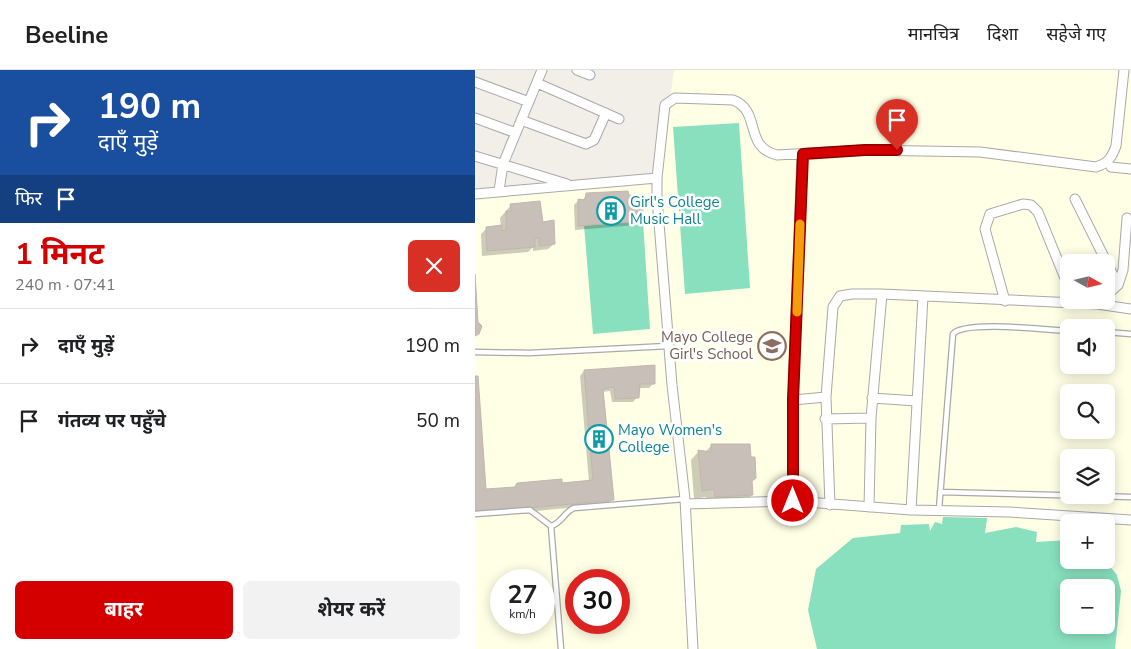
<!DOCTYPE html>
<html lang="hi">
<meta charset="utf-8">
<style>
body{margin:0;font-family:"Nunito Sans","Noto Sans Devanagari",sans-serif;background:#f2f2f2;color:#202124;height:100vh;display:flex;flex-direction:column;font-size:19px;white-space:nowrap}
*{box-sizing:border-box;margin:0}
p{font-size:16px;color:#757577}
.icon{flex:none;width:28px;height:28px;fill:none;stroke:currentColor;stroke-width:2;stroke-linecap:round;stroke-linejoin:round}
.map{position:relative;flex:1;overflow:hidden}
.side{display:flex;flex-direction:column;background:#fff;width:475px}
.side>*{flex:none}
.hud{background:#1a4fa0;color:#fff;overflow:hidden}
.needle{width:32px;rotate:98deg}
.fabs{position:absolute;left:585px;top:184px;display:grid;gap:10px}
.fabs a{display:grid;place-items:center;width:55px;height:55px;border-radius:8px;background:#fff;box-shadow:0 2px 12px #0003;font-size:25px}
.speed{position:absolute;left:15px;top:499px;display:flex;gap:10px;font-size:25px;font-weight:700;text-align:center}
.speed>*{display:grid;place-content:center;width:65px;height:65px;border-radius:50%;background:#fff;box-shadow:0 2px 12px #0003;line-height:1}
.speed small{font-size:12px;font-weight:400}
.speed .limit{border:8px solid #d22;background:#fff;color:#111}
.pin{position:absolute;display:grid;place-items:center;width:42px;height:42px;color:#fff;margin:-51px -21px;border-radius:50% 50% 50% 0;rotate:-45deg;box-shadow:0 0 5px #0007}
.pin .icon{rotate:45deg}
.me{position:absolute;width:55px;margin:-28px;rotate:0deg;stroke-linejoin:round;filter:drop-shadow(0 0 4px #0008)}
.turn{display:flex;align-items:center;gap:18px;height:105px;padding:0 15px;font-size:22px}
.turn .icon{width:65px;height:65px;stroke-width:2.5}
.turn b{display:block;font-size:35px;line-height:42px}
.then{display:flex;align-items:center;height:48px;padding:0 15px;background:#0003;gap:10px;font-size:19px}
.round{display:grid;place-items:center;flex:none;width:52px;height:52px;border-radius:8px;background:#f2f2f2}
.head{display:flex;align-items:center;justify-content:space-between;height:85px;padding:0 15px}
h1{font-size:30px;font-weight:700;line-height:38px;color:#d40000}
.primary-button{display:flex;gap:10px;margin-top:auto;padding:10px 15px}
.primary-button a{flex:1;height:58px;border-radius:8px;background:#d40000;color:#fff;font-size:20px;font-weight:700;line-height:58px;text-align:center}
.primary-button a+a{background:#f2f2f2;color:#202124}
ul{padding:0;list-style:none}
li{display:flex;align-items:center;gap:15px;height:75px;padding:0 15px;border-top:1px solid #e0e0e0}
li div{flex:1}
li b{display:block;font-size:19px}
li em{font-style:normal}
header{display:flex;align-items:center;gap:30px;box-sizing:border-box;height:70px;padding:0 25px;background:#fff;border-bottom:1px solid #e0e0e0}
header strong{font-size:24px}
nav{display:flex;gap:28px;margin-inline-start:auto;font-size:18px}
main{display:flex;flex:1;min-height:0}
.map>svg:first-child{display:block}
</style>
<header>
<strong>Beeline</strong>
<nav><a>मानचित्र</a><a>दिशा</a><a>सहेजे गए</a></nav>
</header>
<main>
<section class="side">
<div class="hud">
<div class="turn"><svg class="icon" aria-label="right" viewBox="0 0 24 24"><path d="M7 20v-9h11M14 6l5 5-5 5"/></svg><div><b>190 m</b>दाएँ मुड़ें</div></div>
<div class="then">फिर<svg class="icon" aria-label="arrive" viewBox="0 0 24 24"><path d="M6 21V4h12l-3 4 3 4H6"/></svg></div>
</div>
<div class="head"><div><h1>1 मिनट</h1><p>240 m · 07:41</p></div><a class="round" style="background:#d93025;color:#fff"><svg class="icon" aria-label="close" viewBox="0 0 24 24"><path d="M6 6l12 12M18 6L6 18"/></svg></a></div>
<ul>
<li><svg class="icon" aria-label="right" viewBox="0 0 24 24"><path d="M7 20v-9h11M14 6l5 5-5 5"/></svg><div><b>दाएँ मुड़ें</b></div><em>190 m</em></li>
<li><svg class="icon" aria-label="arrive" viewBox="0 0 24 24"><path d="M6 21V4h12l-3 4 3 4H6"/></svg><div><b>गंतव्य पर पहुँचे</b></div><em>50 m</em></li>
</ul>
<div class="primary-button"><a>बाहर</a><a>शेयर करें</a></div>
</section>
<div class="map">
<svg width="656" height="579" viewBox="0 0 656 579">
<rect width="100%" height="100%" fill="#f2efe9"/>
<path fill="#ffffe5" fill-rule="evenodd" d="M 199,0 L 656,0 L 656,579 L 0,579 L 0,127 L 184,109 ZM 594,192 L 631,192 L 631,230 L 594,230 ZM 594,258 L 631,258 L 631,295 L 594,295 ZM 594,322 L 631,322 L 631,360 L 594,360 ZM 594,388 L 631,388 L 631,425 L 594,425 ZM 594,452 L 631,452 L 631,490 L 594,490 ZM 26,510 L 69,510 L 69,552 L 26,552 ZM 101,510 L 144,510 L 144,552 L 101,552 ZM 594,518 L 631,518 L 631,555 L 594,555 Z"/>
<path fill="#88e0be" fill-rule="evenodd" d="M 264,53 L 275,218 L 210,224 L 198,57 Z
M 168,151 L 175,259 L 118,264 L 109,155 Z
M 468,447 L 512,448 L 510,463 L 541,457 L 562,462 L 561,472 L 594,470 L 594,490 L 630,490 L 642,505 L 646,521 L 640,579 L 342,579 L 333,540 L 341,499 L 378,468 L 425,463 L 426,455 L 454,454 L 455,461 L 460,452 L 467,454 ZM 594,518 L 631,518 L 631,555 L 594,555 Z"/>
<path fill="#0003" d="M 112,124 L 167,151 L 162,155 L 100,160 L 99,135 L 103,131 L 107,131 Z
M 36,135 L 67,154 L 79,174 L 73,179 L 58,181 L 58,177 L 53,182 L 7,186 L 6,164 L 12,158 L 26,157 L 25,148 Z
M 109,301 L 179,313 L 174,318 L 163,318 L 162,327 L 158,332 L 137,332 L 135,321 L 127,322 L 137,430 L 133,434 L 0,447 L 0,308 L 10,420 L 38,418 L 42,414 L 114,412 L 105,306 Z
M 237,375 L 276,412 L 277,425 L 269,433 L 232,435 L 231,427 L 219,429 L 216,390 L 224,381 L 230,382 Z"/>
<path fill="#c7bfb8" stroke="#c4b6ab" d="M 153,121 L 154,125 L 168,126 L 168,151 L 103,156 L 103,129 L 110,130 L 111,123 Z
M 65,131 L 68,152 L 79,150 L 80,174 L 64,176 L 64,168 L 60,168 L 60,177 L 12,181 L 11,157 L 27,155 L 27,161 L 31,160 L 31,141 L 36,141 L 35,134 Z
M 0,204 L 3,252 L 7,256 L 4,264 L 0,266 Z
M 180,295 L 180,314 L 165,314 L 164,328 L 140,329 L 139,317 L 128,319 L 139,430 L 0,443 L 0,306 L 3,306 L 11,419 L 40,417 L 42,413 L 87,409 L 87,413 L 118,410 L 109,300 Z
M 236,374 L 275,374 L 276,387 L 280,387 L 281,408 L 277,411 L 278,425 L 240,427 L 239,419 L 227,421 L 223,380 L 236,382 Z"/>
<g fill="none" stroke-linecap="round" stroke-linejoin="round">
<defs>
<path id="lane" d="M 631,262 L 656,264
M 0,282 L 54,283 L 193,276
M 465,422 L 656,427
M 464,439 L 478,264 C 490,250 572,260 594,261
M 0,444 L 55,440 L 76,456 C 87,453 89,442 99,438 L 210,429
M 76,456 L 86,579"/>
<path id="street" d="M 102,0 L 115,5
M 0,12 L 54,32
M 62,13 L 144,49
M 0,48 L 41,63
M 46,50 L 111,74 L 119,70 L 131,43
M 327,84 L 318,330 L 318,431 L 436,440 L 534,442 L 656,450
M 0,86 L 92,114
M 636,97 L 656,99
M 24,121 L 28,94 L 67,0
M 0,124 L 182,108
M 600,129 L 643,215 L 631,226
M 643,215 L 648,200 L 652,148
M 530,231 L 510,159 L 515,144 L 548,134 L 556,135 L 563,142 L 594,218
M 397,328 L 442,331
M 318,330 L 351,327
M 350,349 L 396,348
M 211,434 L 318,431
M 355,435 L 351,327 L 358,237 L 365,226 L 377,224 L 407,224 L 622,234 L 656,239
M 394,437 L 396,348 L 407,224
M 436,440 L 448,227
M 218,579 L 210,429 L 197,315 L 182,128 L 182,108 L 190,35 L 200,28 L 258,30 C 287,41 268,77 302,85 L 389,80 L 505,82 L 621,97 C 633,93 636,89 641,76 L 649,0"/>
</defs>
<use href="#lane" stroke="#a9a9a9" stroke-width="7"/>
<use href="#street" stroke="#a9a9a9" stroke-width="11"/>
<use href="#lane" stroke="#fff" stroke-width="4.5"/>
<use href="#street" stroke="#fff" stroke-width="9"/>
</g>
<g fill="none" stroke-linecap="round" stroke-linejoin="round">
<defs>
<path id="route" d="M 318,431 L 318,330 L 328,84 L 390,80 L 422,80"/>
</defs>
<use href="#route" stroke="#8a0000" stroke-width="12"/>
<use href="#route" stroke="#d40000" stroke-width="9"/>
<path stroke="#f59e0b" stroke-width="9" d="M 322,242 L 325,154"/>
</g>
<defs>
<symbol id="building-ring" viewBox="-11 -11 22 22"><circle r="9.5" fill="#fff" stroke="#0f9aa8" stroke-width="1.5"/><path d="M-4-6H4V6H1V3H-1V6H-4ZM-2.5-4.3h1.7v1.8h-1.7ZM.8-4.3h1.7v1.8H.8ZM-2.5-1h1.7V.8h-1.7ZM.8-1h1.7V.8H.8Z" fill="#0f9aa8"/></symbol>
<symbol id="school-ring" viewBox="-11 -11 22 22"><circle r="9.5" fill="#fff" stroke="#8d6e63" stroke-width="1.5"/><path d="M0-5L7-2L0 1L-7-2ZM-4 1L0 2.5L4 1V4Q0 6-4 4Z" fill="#8d6e63"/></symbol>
</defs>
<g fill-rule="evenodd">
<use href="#building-ring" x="120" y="125" width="32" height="32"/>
<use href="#school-ring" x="281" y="260" width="32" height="32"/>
<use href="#building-ring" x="108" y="353" width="32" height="32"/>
</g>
<g text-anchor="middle" stroke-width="5" stroke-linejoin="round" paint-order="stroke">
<g font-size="15" fill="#0d838f" stroke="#fff" text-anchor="start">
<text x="155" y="137">Girl's College<tspan x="155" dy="17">Music Hall</tspan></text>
<text x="143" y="365">Mayo Women's<tspan x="143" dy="17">College</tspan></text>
</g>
<g font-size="15" fill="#785e54" stroke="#fff" text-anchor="end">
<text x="278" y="272">Mayo College<tspan x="278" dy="17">Girl's School</tspan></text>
</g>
</g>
</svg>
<div class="fabs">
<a><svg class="needle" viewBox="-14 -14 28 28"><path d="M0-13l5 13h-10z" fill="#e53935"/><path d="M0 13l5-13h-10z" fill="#757577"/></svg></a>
<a><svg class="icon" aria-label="sound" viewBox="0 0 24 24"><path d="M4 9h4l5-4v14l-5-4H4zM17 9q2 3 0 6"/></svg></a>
<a><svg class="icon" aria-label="search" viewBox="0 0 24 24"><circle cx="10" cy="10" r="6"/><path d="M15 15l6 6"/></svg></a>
<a><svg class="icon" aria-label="layers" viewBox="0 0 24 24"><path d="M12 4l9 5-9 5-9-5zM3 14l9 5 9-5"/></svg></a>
<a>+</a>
<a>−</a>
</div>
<div class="speed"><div>27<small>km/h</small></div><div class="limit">30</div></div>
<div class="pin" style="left:422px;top:80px;background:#d93025"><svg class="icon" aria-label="arrive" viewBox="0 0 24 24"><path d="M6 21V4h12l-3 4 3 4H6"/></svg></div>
<svg class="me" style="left:318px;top:431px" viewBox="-20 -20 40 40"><circle r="17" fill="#d40000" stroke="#fff" stroke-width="3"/><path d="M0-11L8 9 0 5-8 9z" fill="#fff"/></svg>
</div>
</main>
